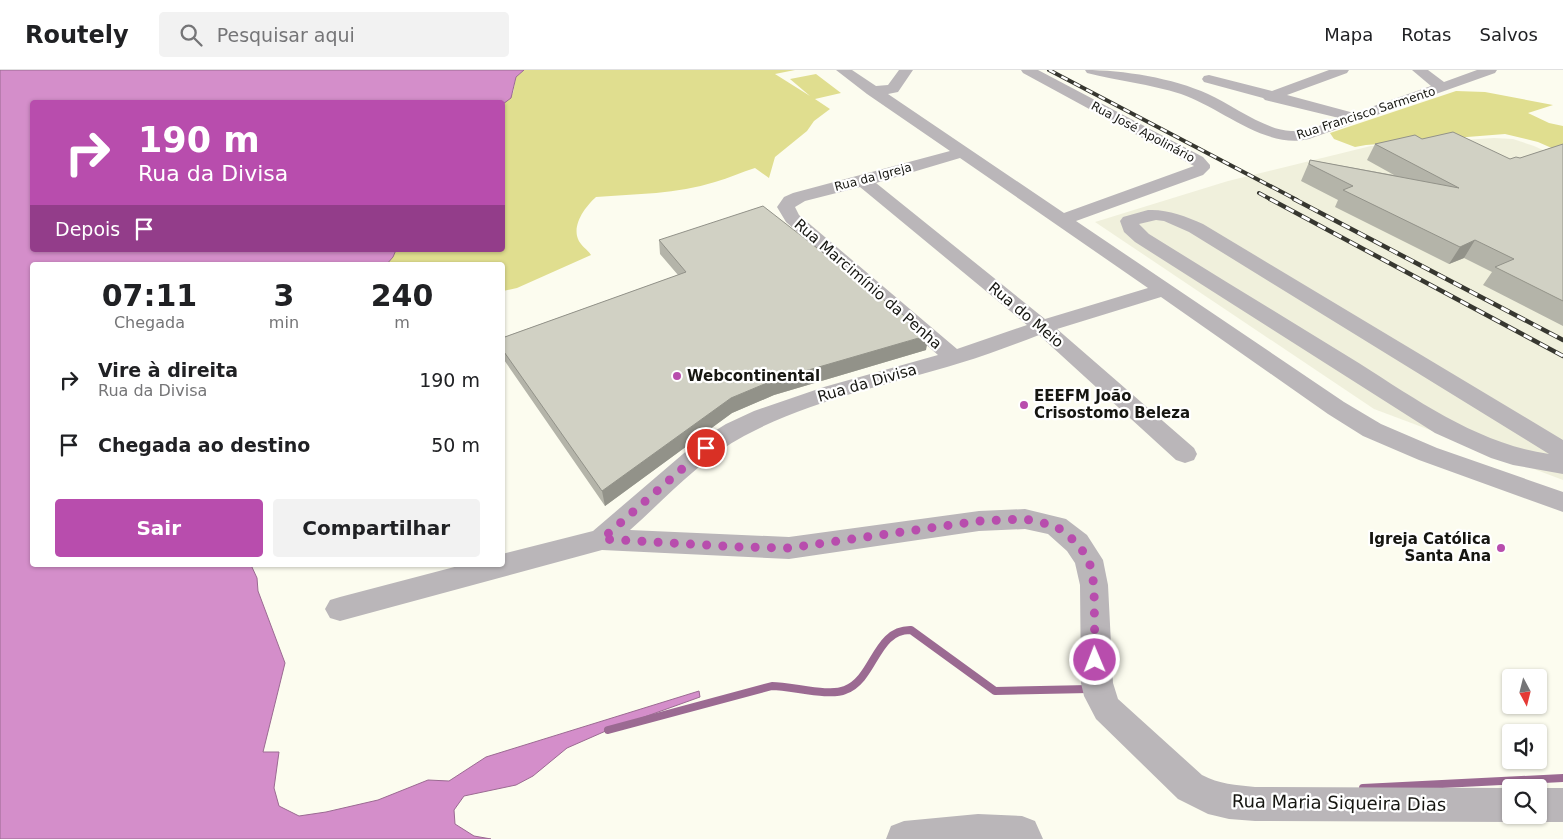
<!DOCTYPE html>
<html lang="pt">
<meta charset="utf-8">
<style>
body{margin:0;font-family:"DejaVu Sans",sans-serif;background:#f2f2f2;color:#202124;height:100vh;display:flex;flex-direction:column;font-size:19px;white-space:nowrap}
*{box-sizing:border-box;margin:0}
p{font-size:16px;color:#757577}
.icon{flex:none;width:28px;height:28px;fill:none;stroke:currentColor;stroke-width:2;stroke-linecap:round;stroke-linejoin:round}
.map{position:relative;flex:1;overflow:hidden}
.details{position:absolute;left:30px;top:192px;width:475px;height:305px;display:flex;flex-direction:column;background:#fff;border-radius:5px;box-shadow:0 1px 4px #0004}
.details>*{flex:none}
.guide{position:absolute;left:30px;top:30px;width:475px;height:152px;border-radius:5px;box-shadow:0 1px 4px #0004;background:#b84dad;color:#fff;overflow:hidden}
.needle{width:32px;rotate:173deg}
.buttons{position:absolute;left:1502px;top:599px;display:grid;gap:10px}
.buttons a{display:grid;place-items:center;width:45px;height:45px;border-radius:5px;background:#fff;box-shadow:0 1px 4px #0004;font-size:25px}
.pin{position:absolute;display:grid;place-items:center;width:42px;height:42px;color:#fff;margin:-21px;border:2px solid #fff;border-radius:50%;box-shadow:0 1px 5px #0007}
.me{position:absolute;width:55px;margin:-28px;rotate:359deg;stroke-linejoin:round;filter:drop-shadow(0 0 4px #0008)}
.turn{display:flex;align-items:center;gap:18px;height:105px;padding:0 25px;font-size:22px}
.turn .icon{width:65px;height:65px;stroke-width:2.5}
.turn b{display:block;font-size:35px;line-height:42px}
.then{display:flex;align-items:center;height:48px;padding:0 25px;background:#0003;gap:10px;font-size:19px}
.eta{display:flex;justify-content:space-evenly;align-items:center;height:85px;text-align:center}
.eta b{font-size:30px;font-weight:800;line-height:35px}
.action{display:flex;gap:10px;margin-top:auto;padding:10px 25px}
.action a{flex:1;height:58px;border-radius:5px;background:#b84dad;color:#fff;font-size:20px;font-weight:800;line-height:58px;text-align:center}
.action a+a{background:#f2f2f2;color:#202124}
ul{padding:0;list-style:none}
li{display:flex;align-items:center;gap:15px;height:65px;padding:0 25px}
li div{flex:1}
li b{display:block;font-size:19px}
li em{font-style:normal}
header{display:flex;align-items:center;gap:30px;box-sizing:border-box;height:70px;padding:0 25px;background:#fff;border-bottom:1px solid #e0e0e0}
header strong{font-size:24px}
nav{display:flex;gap:28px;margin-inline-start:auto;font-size:18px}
.search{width:350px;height:45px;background:#f2f2f2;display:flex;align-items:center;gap:12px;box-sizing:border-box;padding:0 18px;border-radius:5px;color:#757577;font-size:19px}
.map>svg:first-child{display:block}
</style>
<header>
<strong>Routely</strong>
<div class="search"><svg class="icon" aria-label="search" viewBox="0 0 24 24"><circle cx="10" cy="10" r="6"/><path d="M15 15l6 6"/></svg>Pesquisar aqui</div>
<nav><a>Mapa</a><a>Rotas</a><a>Salvos</a></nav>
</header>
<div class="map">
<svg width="1563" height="769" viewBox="0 0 1563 769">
<rect width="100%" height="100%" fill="#fcfcef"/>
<path fill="#f0f0dc" d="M 1494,68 L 1513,69 L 1534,76 L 1563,89 L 1563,410 L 1374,339 L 1095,152 L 1228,111 L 1371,76 Z"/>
<path fill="#e0de8f" d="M 524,0 L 795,0 L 775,4 L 810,26 L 790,9 L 816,4 L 841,23 L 815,29 L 830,39 L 814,51 L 807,61 L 775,87 L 769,108 L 755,98 C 742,102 729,108 715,112 C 677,124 636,124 596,127 C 586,136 572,154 578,169 C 580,175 588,180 591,185 L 517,218 L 503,221 L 502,195 L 386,195 L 396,180 L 502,180 L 503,34 L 513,23 L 516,7 Z
M 1456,21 L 1485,22 L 1553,35 L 1528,43 L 1549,53 L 1563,56 L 1563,83 L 1538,72 L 1505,64 L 1366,75 L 1355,77 L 1334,69 L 1330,63 Z"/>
<path fill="#d48eca" stroke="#9b6a92" d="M 0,0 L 524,0 L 516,7 L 511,28 L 503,34 L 502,32 L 32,32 L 32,180 L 396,180 L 393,187 L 386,195 L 32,195 L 32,495 L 251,495 L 257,508 L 258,521 L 285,593 L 263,682 L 279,682 L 274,718 L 279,736 L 299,746 L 326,742 L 378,730 L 428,710 L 449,711 L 486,687 L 699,621 L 700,627 L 608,660 L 567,678 L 533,706 L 516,715 L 464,726 L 454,740 L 455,754 L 474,766 L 491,769 L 0,769 Z"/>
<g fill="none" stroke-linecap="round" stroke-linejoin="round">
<path stroke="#9b6a92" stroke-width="8" d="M 608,660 L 772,616 C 792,616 829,627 845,620 C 875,609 875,559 911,560 L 995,621 L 1089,619
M 1363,718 L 1563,708"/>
<path fill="#bab6b9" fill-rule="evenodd" d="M 836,0 L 852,0 L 876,16 L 888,15 L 899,0 L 913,0 L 898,22 L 888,24 L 1064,143 L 1194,96 L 1023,3 L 1021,0 L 1038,0 L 1203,87 L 1210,95 L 1210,98 L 1203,105 L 1076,151 L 1344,332 L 1381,354 L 1437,378 L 1563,422 L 1563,442 L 1419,390 L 1363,366 L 1328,344 L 1161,227 L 1057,259 L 1194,378 L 1197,384 L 1194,390 L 1185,393 L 1176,390 L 1039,265 C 1013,275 987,285 960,293 C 889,315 810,330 744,366 C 701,389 666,428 630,460 L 789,467 L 979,441 L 1025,439 L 1066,449 L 1087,465 L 1103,490 L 1108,515 L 1113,613 L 1118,629 L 1202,705 C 1219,714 1236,715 1255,717 L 1511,718 L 1511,745 L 1524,745 L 1523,747 L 1511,752 L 1255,751 L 1229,749 L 1208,744 L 1178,729 L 1096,649 L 1084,626 L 1081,613 L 1080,515 L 1075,493 L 1067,481 L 1048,464 L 1025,459 L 979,461 L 789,489 L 602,480 L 340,551 L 330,548 L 325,539 L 330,530 L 340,527 L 462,495 L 502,495 L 502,484 L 593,461 L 697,372 L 726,354 L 754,341 L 824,317 L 938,285 L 786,152 L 777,137 L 784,127 L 793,123 L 950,81 L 867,24 ZM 960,88 L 1148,218 L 1045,249 L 876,113 ZM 860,117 L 1027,255 L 957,279 L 799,145 L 795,137 L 805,131 Z
M 1085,0 C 1123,0 1173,8 1208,24 C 1232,35 1265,60 1291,61 C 1307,62 1324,54 1339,48 L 1265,30 L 1263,28 L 1204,12 L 1202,9 L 1204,6 L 1209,5 L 1272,21 L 1329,0 L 1349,0 L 1347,3 L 1287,25 L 1354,43 L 1431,16 L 1412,0 L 1428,0 L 1444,12 L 1477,0 L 1497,0 L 1495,3 L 1309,69 C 1266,80 1220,37 1181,24 C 1150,14 1118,11 1087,3 Z
M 1148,140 C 1167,139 1185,146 1203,154 L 1563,370 L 1563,404 L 1513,395 L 1491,388 L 1435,363 L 1135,172 L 1124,162 L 1120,151 L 1123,147 ZM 1156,150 L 1164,151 L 1189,162 L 1549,384 C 1474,373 1412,326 1349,287 C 1282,246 1215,205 1149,164 L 1139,154 Z
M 1539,718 L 1563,718 L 1563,752 L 1539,752 L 1527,747 L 1526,745 L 1539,745 Z
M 978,744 L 1022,746 L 1035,751 L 1043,769 L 886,769 L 891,756 L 904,751 Z"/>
<defs>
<path id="rail-far1" d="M 1049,0 L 1297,130
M 1259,123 L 1272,130"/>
<path id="rail" d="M 1270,129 L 1563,286
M 1294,129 L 1563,270"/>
</defs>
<use href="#rail-far1" stroke="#373730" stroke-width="4"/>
<use href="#rail" stroke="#373730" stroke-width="4.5"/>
<use href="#rail-far1" stroke="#fff" stroke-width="2.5" stroke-dasharray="7" stroke-linecap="butt"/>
<use href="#rail" stroke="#fff" stroke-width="3" stroke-dasharray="9" stroke-linecap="butt"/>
</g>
<path fill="#b4b4a9" d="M 1422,69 L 1510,89 L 1520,88 L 1563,74 L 1563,256 L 1483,215 L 1492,202 L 1464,188 L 1449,194 L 1335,137 L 1338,130 L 1301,111 L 1310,90 L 1394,105 L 1367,90 L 1375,74 Z
M 659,170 L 926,280 L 774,325 L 732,343 L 605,436 L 502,287 L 502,268 L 678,205 L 660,184 Z"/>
<path fill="#929289" d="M 1475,170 L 1464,188 L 1449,194 L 1460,177 Z
M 929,265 L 926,280 L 774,325 L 732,343 L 605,436 L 602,421 L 731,328 L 774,310 Z"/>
<path fill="#d1d1c4" stroke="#929289" d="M 1453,62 L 1510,89 L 1516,87 L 1520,88 L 1563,74 L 1563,231 L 1495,197 L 1514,189 L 1475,170 L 1460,177 L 1343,120 L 1353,116 L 1309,94 L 1310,90 L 1459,118 L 1375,74 L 1415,65 L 1422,69 Z
M 763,136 L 929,265 L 774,310 L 731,328 L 602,421 L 502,279 L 502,268 L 686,202 L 659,170 Z"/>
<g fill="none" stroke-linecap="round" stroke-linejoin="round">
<path stroke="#b84dad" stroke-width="9" stroke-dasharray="0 16.2" d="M 706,378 L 602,469 L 741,477 L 789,478 L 979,451 L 1025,449 L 1056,456 L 1077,473 L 1089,490 L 1094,515 L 1095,590"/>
</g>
<g fill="#b84dad" stroke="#fff" stroke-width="2">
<circle cx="677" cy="306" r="5"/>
<circle cx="1024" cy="335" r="5"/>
<circle cx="1501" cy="478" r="5"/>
</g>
<g text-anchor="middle" stroke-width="4.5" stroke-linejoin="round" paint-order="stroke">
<g font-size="12" fill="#161611" stroke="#fff">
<text transform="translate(1366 43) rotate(-18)" y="4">Rua Francisco Sarmento</text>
<text transform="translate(1143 62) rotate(28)" y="4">Rua José Apolinário</text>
<text transform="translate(873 107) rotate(-15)" y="4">Rua da Igreja</text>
</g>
<g font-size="15" fill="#161611" stroke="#fff">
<text transform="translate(868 214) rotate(41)" y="5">Rua Marcimínio da Penha</text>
<text transform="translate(1026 245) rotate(40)" y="5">Rua do Meio</text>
<text transform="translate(867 313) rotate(-16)" y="5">Rua da Divisa</text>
</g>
<g font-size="15" font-weight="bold" fill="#161611" stroke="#fff" text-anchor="start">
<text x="687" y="311">Webcontinental</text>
<text x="1034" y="331">EEEFM João<tspan x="1034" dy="17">Crisostomo Beleza</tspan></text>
<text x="1491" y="474" text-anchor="end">Igreja Católica<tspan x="1491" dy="17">Santa Ana</tspan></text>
</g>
<g font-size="18" fill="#161611" stroke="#fff">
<text transform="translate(1339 733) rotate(1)" y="6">Rua Maria Siqueira Dias</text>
</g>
</g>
</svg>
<div class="buttons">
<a><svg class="needle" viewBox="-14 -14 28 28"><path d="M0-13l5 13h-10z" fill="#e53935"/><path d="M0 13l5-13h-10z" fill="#757577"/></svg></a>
<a><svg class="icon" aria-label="sound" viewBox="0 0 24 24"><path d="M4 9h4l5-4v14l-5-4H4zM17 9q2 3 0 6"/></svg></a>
<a><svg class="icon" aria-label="search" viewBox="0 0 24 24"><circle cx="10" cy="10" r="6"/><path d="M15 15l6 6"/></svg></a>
</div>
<div class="pin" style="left:706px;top:378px;background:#d93025"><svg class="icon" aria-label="arrive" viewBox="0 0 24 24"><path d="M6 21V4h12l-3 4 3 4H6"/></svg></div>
<svg class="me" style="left:1095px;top:590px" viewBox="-20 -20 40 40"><circle r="17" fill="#b84dad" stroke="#fff" stroke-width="3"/><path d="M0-11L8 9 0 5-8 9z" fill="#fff"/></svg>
<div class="guide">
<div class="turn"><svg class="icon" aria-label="right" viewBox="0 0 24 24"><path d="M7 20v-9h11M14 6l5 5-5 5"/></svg><div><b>190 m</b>Rua da Divisa</div></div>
<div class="then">Depois<svg class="icon" aria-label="arrive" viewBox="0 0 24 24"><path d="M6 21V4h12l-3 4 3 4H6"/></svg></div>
</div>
<section class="details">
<div class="eta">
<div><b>07:11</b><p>Chegada</p></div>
<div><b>3</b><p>min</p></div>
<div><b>240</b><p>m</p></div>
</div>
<ul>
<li><svg class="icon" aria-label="right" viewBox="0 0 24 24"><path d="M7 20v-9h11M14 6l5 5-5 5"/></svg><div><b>Vire à direita</b><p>Rua da Divisa</p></div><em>190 m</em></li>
<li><svg class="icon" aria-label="arrive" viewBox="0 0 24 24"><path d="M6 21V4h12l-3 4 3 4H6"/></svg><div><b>Chegada ao destino</b></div><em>50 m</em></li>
</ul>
<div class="action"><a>Sair</a><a>Compartilhar</a></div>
</section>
</div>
